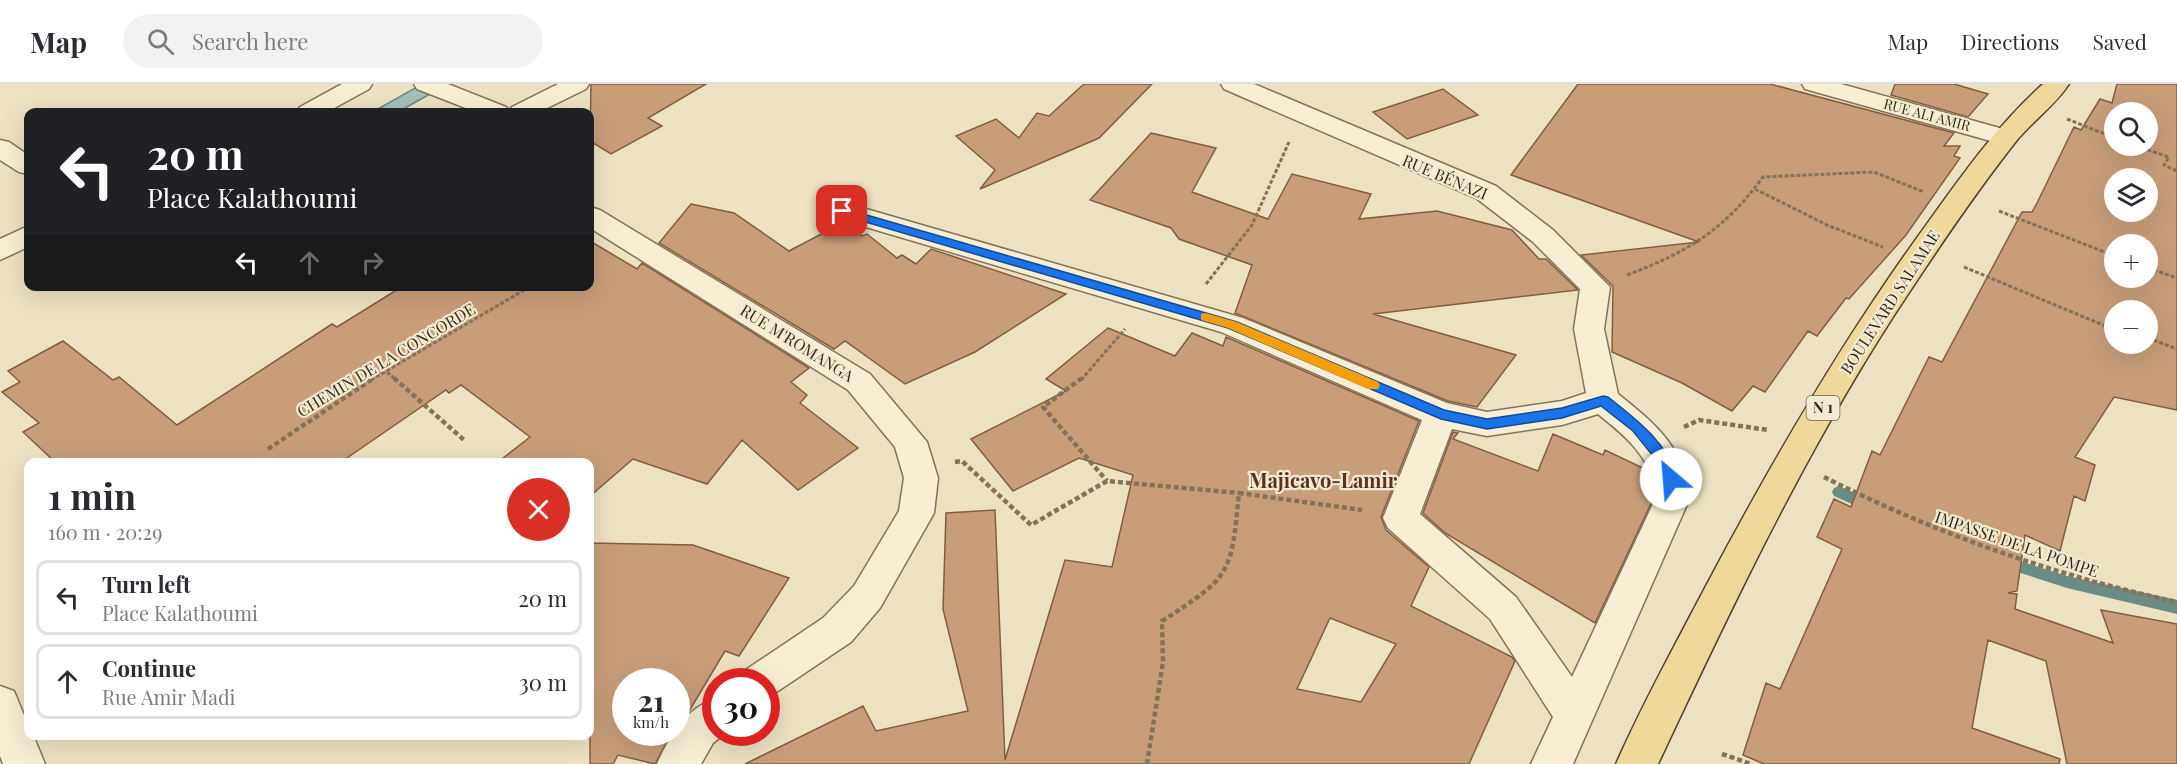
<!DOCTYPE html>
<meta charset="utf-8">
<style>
body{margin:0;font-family:"Playfair Display",serif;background:#f2f2f3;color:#2b2b33;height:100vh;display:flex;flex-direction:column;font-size:22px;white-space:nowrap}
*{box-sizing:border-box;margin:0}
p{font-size:20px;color:#7c7c81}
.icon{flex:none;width:33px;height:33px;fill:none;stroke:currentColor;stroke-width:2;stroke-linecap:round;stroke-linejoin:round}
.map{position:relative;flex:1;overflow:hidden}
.side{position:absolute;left:24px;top:374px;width:570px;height:282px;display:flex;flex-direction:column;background:#fff;border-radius:12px;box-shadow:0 6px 24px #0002}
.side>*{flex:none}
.banner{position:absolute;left:24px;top:24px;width:570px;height:183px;border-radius:12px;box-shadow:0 6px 24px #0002;background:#202124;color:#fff;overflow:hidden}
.fabs{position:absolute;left:2104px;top:18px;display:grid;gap:12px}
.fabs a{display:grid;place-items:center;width:54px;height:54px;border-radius:50%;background:#fff;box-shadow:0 6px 24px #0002;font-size:30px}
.speed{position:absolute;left:612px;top:584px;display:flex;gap:12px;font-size:30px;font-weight:700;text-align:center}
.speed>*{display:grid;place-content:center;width:78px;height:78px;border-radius:50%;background:#fff;box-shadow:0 6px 24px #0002;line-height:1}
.speed small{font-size:15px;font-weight:400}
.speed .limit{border:9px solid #d22;background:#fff;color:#111}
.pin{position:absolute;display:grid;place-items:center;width:51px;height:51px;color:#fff;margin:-26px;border-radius:12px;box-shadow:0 3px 9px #0006}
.me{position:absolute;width:66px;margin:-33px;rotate:333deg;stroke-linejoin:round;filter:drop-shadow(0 0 4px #0008)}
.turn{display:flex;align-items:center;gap:21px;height:126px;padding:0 24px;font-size:27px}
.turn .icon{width:78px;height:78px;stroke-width:2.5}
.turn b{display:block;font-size:42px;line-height:51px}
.lanes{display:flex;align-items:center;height:57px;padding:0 24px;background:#0003;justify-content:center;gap:30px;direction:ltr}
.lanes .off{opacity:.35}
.round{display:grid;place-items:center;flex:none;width:63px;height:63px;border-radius:32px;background:#f2f2f3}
.headline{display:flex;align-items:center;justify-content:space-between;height:102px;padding:0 24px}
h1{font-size:36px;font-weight:700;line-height:45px}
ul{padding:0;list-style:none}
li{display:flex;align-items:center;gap:18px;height:75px;margin:0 12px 9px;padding:0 12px;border:3px solid #e1e1e2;border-radius:12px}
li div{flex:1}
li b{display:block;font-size:22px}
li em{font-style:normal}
header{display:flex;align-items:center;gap:36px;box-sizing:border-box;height:84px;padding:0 30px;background:#fff;border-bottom:2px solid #e1e1e2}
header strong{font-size:28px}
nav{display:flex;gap:33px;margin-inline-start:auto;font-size:21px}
.search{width:420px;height:54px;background:#f2f2f3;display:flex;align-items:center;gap:15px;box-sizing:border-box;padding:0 21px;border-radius:33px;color:#7c7c81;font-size:22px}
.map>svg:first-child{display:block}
</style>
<header>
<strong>Map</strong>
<div class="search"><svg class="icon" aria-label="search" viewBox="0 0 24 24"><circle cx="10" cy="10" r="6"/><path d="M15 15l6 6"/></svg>Search here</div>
<nav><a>Map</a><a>Directions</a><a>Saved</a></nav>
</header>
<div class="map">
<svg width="2177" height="680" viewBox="0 0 2177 680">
<rect width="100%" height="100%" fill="#ece1c1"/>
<path fill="#a4beb8" stroke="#6b8b85" stroke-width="1.5" d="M 415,4 L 430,10 L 398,28 L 376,26 Z"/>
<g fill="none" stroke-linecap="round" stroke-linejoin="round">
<path fill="#6b8b85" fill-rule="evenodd" d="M 1839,402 L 1875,418 L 1877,422 L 1875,426 L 1865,426 L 1834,412 L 1832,408 L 1834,404 Z
M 2004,472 L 2067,492 L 2177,516 L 2177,530 L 2067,504 L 1999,482 L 1997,478 L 1999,474 Z"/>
</g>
<path fill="#c89e79" stroke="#825e41" stroke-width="1.5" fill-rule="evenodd" d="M 591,0 L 706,0 L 648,34 L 662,42 L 611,70 L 590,57 Z
M 1084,0 L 1152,0 L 1099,54 L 980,105 L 995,86 L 956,52 L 996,35 L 1019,54 L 1037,29 L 1049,32 Z
M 1578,0 L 1770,0 L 1954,49 L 1944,62 L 1960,62 L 1954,72 L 1960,74 L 1906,151 L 1849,215 L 1846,214 L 1817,252 L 1808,247 L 1765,308 L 1753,302 L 1732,327 L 1682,299 L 1612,268 L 1613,202 L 1581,171 L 1699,158 L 1511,91 Z
M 1895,0 L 1954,0 L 1988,10 L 1968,33 L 1891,11 Z
M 2117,0 L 2177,0 L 2177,326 L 2114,313 L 2075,373 L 2095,381 L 2085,417 L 2074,412 L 2060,467 L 2025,451 L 2017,507 L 2008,509 L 2017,510 L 2015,525 L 2113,559 L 2101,526 L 2177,540 L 2177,680 L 2067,680 L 2046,577 L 1988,556 L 1972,644 L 2060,675 L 2059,680 L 1764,680 L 1743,671 L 1766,599 L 1780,605 L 1842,465 L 1817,453 L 1834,415 L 1851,423 L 1872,367 L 1880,371 L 1929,273 L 1942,278 L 2022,128 L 2032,128 L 2037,119 L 2074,43 L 2081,46 L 2100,15 L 2112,19 ZM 2115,28 L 2148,28 L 2148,62 L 2115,62 ZM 2115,94 L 2148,94 L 2148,128 L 2115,128 ZM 2115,160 L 2148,160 L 2148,194 L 2115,194 ZM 2115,226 L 2148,226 L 2148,260 L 2115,260 Z
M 1443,5 L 1478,31 L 1407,55 L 1373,28 Z
M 1151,49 L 1216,64 L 1192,108 L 1268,135 L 1292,90 L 1371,110 L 1359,135 L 1437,127 L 1512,146 L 1539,175 L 1546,175 L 1578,206 L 1373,230 L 1516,271 L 1477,323 L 1448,317 L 1235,229 L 1252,181 L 1179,155 L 1171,144 L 1090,116 Z
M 691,120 L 734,129 L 789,167 L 842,139 L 862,152 L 867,150 L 897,174 L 902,171 L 916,180 L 931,165 L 1066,210 L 975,268 L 905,300 L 845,257 L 834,265 L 659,159 Z
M 590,157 L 637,185 L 642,179 L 809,284 L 791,298 L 807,311 L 800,319 L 858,364 L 798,406 L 742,356 L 707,400 L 633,375 L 590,412 L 590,378 L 498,378 L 530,353 L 461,301 L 449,309 L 446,306 L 341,378 L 55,378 L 23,348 L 39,339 L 2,308 L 20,298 L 8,287 L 63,257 L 113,296 L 119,293 L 177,341 L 332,240 L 337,243 L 403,202 L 590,202 Z
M 1108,244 L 1175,272 L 1192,249 L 1223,262 L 1226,253 L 1419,337 L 1381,433 L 1386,446 L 1429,483 L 1411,522 L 1512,573 L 1515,577 L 1469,680 L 745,680 L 863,622 L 876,647 L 968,627 L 943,525 L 946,429 L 995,426 L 1005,676 L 1065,476 L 1112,483 L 1133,391 L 1079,374 L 1013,407 L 971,355 L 1066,307 L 1046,295 ZM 1330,534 L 1396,560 L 1361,618 L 1297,605 Z
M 1453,348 L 1458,349 L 1453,355 L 1538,387 L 1553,350 L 1603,371 L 1605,366 L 1647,386 L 1656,409 L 1595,539 L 1445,449 L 1423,429 Z
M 590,459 L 693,461 L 789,494 L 739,572 L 725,567 L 688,629 L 676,641 L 676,597 L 626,597 L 626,648 L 672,648 L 655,680 L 618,671 L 613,680 L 590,680 Z"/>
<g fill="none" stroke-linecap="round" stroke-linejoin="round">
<defs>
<path id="minor" d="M 342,0 L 372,0 L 369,5 L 327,28 L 296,28 L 300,23 Z
M 414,0 L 448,0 L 506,23 L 509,27 L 512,23 L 558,0 L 589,0 L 586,5 L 539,28 L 476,28 L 417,5 Z
M 1221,0 L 1254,0 L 1496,102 L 1553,146 L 1610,203 L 1604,245 L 1618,310 C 1658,342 1678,359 1692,409 L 1573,680 L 1531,680 L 1553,633 L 1490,535 L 1388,444 L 1383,434 L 1422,336 L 1221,248 L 832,133 L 828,127 L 832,121 L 842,118 L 1243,234 L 1447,319 L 1487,328 L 1562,317 L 1586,309 L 1574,245 L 1580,205 L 1533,158 L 1476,114 L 1224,5 ZM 1598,330 C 1628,354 1647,370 1658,409 L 1572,593 L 1516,513 L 1420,430 L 1452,345 L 1487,352 L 1562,341 Z
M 1802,0 L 1841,0 L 2014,48 L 2018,53 L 2014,58 L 2005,61 L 1805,5 Z
M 0,56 L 9,58 L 28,71 L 28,90 L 19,88 L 0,76 Z
M 590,123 L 600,126 L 870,290 L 927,358 L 938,394 L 934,429 L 880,524 L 851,558 L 775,609 L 766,613 L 766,597 L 741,597 L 747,585 L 823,534 L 854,502 L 899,427 L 904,394 L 895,363 L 848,306 L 590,144 Z
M 28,142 L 28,163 L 0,176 L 0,155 Z
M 0,602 L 14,607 L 28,641 L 28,651 L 33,651 L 45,680 L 3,680 L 0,672 Z
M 716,614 L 716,648 L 727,648 L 713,659 L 701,680 L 657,680 C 670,652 685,625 716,614 Z"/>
<path id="major" d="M 2043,0 L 2069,0 C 2055,21 2033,37 2017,56 C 1979,104 1945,154 1912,204 C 1812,353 1734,518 1658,680 L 1616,680 C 1643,619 1675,561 1706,502 C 1769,383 1836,267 1914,158 C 1954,103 1992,46 2043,0 Z"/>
</defs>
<use href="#minor" stroke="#84735a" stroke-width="3"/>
<use href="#major" stroke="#52412e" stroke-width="3"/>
<path stroke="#84735a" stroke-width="3" stroke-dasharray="4 2" stroke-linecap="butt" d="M 2067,35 L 2115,54
M 2136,62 L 2169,73 L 2164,81 L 2177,87
M 1755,105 L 1827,141 L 1883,163
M 1999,127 L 2115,172
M 1964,183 L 2115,246
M 2148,184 L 2177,194
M 1627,191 C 1688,168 1724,146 1763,93 L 1874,88 L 1924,108
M 1206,200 L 1252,141 L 1289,58
M 2148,254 L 2177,265
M 387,288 L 396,296
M 371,296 L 531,202
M 1081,296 L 1125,245"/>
<path stroke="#84735a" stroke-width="4.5" stroke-dasharray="5 3" stroke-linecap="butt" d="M 394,294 L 464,356
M 1082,294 L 1043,323 L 1107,397
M 1684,343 L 1699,336 L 1768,346
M 268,365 L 374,294
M 955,378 L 962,377 L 1031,441 L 1107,397 L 1239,409
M 1824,393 C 1937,450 2053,491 2177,518
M 1722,670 L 1751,680
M 1147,680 L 1163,578 L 1162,537 C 1232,492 1231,490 1239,409 L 1362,426"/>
<use href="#minor" fill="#f7eed4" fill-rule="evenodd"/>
<use href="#major" fill="#eed89a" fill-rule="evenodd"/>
</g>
<path fill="#1a73e8" stroke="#114b97" stroke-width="1.5" d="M 838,125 L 846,125 L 1237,238 L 1444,326 L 1487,335 L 1562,324 L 1603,312 L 1608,313 C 1636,335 1668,359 1678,395 L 1671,400 L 1666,399 L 1661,382 L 1633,347 L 1601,322 L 1562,334 L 1487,345 L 1441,335 L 1228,244 L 838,130 Z"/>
<path fill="#f59e0b" d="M 1205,229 L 1237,238 L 1378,298 L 1380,301 L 1378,305 L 1368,305 L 1228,244 L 1201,236 L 1201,230 Z"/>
<g text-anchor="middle" stroke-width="4.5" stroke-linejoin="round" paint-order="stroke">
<g font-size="14" fill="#342a1d" stroke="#f3ebd0">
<text transform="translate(1927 31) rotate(15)" y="5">RUE ALI AMIR</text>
</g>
<rect fill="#f3ebd0" stroke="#6d6453" stroke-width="1.5" x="1806.5" y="312" width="33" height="24" rx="4.5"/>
<g font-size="15" font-weight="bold" fill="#342a1d">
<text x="1823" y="329">N 1</text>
</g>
<g font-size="16" fill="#342a1d" stroke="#f3ebd0">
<text transform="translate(1445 93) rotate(23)" y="6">RUE BÉNAZI</text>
<text transform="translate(1890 218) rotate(-57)" y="6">BOULEVARD SALAMAE</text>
<text transform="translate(797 259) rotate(32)" y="6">RUE M'ROMANGA</text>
<text transform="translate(386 276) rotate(-31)" y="6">CHEMIN DE LA CONCORDE</text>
<text transform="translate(2017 460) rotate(19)" y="6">IMPASSE DE LA POMPE</text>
</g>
<g font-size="20" font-weight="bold" fill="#5f301f" stroke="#f3ebd0">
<text x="1323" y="404">Majicavo-Lamir</text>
</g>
</g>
</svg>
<div class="fabs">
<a><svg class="icon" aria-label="search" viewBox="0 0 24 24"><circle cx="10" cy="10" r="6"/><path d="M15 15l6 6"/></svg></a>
<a><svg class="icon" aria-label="layers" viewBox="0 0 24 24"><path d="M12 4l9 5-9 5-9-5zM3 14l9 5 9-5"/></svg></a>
<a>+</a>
<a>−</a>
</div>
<div class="speed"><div>21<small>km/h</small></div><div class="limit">30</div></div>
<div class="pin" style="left:842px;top:127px;background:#d93025"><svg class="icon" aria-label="arrive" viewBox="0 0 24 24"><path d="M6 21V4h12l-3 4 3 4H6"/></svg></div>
<svg class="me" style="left:1671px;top:395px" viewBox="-20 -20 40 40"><circle r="19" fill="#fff"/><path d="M0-13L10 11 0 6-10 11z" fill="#1a73e8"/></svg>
<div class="banner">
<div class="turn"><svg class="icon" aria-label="left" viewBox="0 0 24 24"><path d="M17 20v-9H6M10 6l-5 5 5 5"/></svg><div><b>20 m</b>Place Kalathoumi</div></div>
<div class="lanes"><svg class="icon" aria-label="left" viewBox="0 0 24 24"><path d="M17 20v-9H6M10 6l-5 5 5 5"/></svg><svg class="icon off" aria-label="ahead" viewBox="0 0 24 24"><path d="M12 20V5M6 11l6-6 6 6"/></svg><svg class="icon off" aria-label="right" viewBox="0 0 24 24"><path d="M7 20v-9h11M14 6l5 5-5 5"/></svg></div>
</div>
<section class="side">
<div class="headline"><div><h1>1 min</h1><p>160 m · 20:29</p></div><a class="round" style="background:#d93025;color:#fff"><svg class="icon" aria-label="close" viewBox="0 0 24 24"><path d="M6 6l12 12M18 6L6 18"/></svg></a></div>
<ul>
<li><svg class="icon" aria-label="left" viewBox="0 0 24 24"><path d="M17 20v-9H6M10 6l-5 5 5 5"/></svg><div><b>Turn left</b><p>Place Kalathoumi</p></div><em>20 m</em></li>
<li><svg class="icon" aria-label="ahead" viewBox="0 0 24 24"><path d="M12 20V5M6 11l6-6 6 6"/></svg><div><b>Continue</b><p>Rue Amir Madi</p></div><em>30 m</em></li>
</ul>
</section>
</div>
